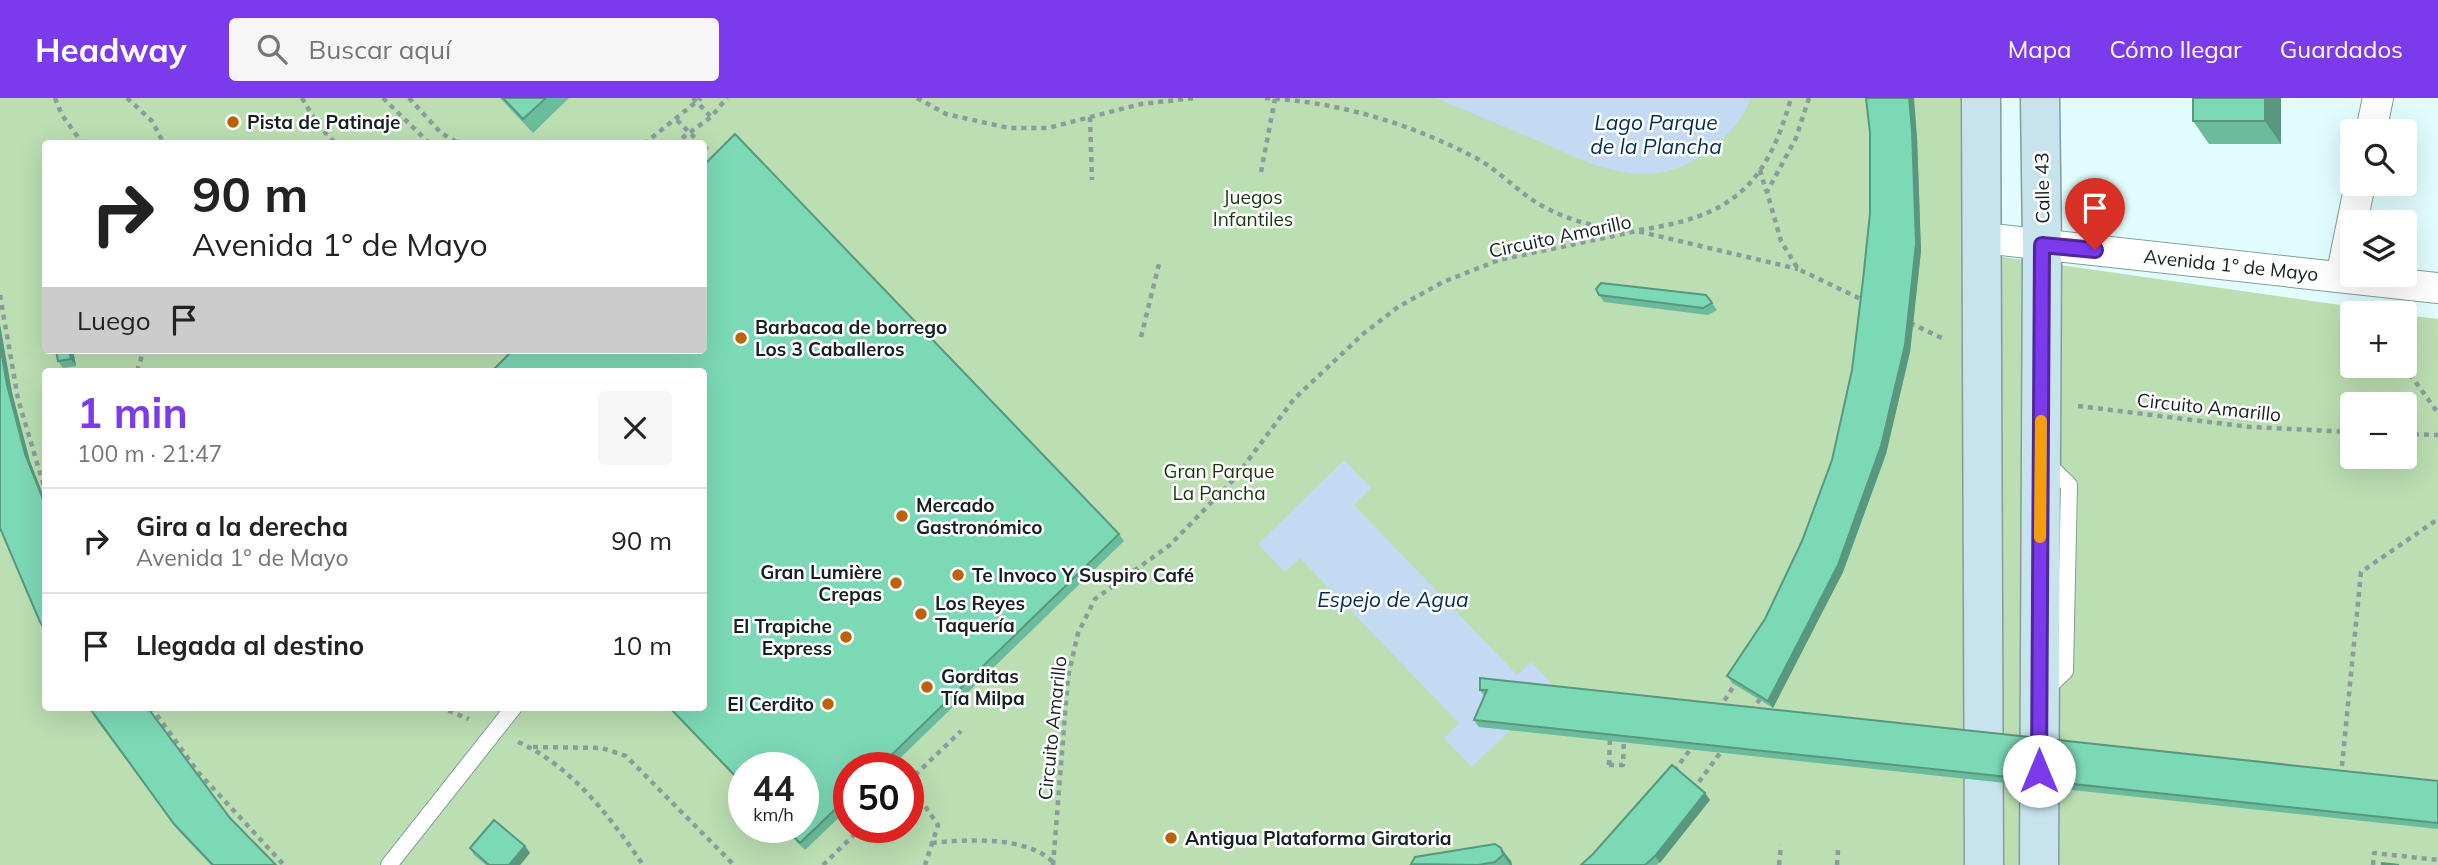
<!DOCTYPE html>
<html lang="es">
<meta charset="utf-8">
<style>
body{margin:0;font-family:Mulish,sans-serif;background:#f6f6f6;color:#222;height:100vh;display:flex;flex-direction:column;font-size:26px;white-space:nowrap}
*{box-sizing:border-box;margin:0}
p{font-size:23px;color:#767676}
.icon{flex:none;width:38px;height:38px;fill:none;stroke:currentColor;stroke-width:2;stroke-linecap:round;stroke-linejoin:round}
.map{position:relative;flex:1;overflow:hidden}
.side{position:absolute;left:42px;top:270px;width:665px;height:343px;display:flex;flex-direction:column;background:#fff;border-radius:7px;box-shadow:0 7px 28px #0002}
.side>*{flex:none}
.hud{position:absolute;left:42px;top:42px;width:665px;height:214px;border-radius:7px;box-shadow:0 7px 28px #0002;background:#fff;color:#222;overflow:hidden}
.fabs{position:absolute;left:2340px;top:21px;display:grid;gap:14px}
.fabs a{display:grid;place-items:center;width:77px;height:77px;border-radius:7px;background:#fff;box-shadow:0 7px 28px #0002;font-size:35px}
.speed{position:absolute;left:728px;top:654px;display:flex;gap:14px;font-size:35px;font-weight:700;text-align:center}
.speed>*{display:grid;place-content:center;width:91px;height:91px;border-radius:50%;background:#fff;box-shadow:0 7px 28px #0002;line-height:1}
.speed small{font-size:18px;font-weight:400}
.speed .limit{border:10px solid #d22;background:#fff;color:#111}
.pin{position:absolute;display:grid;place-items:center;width:60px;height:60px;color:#fff;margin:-72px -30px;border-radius:50% 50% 50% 0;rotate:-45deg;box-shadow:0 0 7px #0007}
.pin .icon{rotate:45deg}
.me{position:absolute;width:77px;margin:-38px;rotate:0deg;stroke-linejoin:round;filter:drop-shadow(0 0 5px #0008)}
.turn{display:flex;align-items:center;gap:24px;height:147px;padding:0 35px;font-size:32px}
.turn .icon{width:91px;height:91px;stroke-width:2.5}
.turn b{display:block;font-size:49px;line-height:60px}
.then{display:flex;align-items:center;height:66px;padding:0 35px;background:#0003;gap:14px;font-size:26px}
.round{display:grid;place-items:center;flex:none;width:74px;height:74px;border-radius:7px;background:#f6f6f6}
.head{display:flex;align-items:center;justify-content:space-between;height:119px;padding:0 35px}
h1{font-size:42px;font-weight:700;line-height:52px;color:#7c3aed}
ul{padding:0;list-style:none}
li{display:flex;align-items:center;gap:21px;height:105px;padding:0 35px;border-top:2px solid #e0e0e0}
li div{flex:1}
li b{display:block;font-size:26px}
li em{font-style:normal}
header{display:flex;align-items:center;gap:42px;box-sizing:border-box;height:98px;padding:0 35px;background:#7c3aed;color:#fff}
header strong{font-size:33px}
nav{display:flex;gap:38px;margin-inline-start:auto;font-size:24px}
.search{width:490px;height:63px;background:#f6f6f6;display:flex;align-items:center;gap:18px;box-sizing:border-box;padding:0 24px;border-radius:7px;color:#767676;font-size:26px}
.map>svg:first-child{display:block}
</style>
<header>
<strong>Headway</strong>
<div class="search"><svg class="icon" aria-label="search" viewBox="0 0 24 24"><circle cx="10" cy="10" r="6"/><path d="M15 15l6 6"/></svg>Buscar aquí</div>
<nav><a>Mapa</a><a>Cómo llegar</a><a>Guardados</a></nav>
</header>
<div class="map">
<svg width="2438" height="767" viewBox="0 0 2438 767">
<rect width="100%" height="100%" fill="#e1fcfc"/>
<path fill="#bbdeb2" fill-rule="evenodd" d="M 0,0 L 1961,0 L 1961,153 L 2396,215 L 2352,215 L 2352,268 L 2404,268 L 2405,217 L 2438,221 L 2438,767 L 0,767 ZM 46,46 L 704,46 L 704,252 L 46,252 ZM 46,273 L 704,273 L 704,609 L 46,609 ZM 2352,306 L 2404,306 L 2404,359 L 2352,359 ZM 744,670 L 803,670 L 803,730 L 744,730 ZM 849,670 L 908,670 L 908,730 L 849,730 Z"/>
<path fill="#c4daf3" d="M 1436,0 L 1751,0 C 1744,20 1728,37 1712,50 C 1651,99 1597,68 1536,42 C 1503,28 1469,14 1436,0 Z
M 1344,362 L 1371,390 L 1354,407 L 1517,577 L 1531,564 L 1555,589 L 1472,669 L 1444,640 L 1459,625 L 1300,460 L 1285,474 L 1258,446 Z"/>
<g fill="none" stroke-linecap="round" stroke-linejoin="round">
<defs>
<path id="lane" d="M 2044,593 L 2065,573 L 2069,387 L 2046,365
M 389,767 L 514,609"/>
<path id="street" d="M 2371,33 L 2378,0
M 1983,140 L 2438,190
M 2341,179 L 2360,86"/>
<path id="secondary" d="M 1981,0 L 1984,767
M 2039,767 L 2042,147 L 2040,0"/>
</defs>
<use href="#lane" stroke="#839c9b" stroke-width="18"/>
<use href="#street" stroke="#839c9b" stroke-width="32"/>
<use href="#secondary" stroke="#839c9b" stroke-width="41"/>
<path stroke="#8a9d9d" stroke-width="4.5" stroke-dasharray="5 5" stroke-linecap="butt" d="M 55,0 L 62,17 L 83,46
M 127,0 L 152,23 L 164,46
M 302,0 L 318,27 L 336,46
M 383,0 L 430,46
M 409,0 L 441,35 L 460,46
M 693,0 L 711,19
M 917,0 L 946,16 L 1009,30 L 1048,30 L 1141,6 L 1195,0
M 1265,0 C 1338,4 1409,25 1474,59 C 1501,73 1521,98 1548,111 C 1574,124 1602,131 1630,132
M 1809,0 L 1796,40 L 1767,94 L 1781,143 L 1798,171 L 1865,203
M 1090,19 L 1092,82
M 677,22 L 701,46
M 644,46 L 701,0
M 674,46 L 711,19 L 727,0
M 704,48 L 709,53
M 1760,72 L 1766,93
M 1261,74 L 1275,1
M 1639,132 C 1730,119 1766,90 1791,0
M 0,197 L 18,301 L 46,395
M 1910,225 L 1944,241
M 1141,239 L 1160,162
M 2404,268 L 2438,315
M 137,273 L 144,252
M 2078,308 L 2250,329 L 2352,334
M 2404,336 L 2438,337
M 151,609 L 198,674 L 284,767
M 439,609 L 469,621
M 1719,611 L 1737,583
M 1751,613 L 1763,597
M 518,644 C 571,667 612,721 643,767
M 533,649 L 602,650 L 626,658 L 734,767
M 895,665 L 899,670
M 1609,667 L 1623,667 L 1624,639
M 1674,673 L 1692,649
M 2341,678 L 2361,474 L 2438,421
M 908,684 L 938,727 L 925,767
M 908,684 L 961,633
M 1693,692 L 1723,651
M 932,745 C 967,741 1027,738 1053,764
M 823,767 L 861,730
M 1053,767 L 1068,579 L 1078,535 L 1095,501 L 1170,447 L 1234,381 L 1294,301 L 1363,236 L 1398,209 L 1443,184 L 1499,162 L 1637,133 L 1798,171
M 1779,767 L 1781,747
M 1837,767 L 1838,752
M 2373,767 L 2374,755 L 2438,762"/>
<use href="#lane" stroke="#fff" stroke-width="16"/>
<use href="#street" stroke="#fff" stroke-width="30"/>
<use href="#secondary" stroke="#c7e4ed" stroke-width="38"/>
<path stroke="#8a9d9d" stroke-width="4.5" stroke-dasharray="5 5" stroke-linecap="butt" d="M 1609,667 L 1610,640"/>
</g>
<path fill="#6bbb9d" d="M 500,0 L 569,0 L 533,35 Z
M 2193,0 L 2281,0 L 2281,46 L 2209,46 L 2193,23 Z
M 1870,35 L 1917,39 L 1921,153 L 1910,254 L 1886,356 L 1843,474 L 1773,610 L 1732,585 L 1727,578 L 1765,521 L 1802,443 L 1832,362 L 1852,272 L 1863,182 L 1870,115 Z
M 1599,197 L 1712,205 L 1717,212 L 1708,217 L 1604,204 Z
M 56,252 L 73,252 L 76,268 L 63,270 L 58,263 Z
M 1119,436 L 1124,443 L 890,670 L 849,670 L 849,710 L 805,752 L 783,730 L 803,730 L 744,670 L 744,689 L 668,609 L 704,609 Z
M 1480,580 L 2438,683 L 2438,731 L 1479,629 L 1474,622 L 1484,598 L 1480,592 Z
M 92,616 L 230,720 L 276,767 L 211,767 L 179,733 Z
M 1710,702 L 1657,767 L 1581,767 Z
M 1495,746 L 1511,763 L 1512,767 L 1411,767 Z
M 525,748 L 530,755 L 520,767 L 486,767 L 474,757 L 470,750 Z"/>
<path fill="#57987f" d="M 1909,0 L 1914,0 L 1917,39 L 1921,153 L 1910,254 L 1886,356 L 1843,474 L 1773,610 L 1768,603 L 1838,467 Z
M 2265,0 L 2281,0 L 2281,46 L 2265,23 Z
M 0,226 L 12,294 L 30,363 L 46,404 L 46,409 L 25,356 L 7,287 L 0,246 Z
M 69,252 L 73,252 L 76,268 L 71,261 Z
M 1705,695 L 1710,702 L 1660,765 L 1655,758 Z
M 525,748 L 530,755 L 520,767 L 509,767 Z
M 1501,750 L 1511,763 L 1512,767 L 1510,767 L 1503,757 Z"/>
<path fill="#7cd9b6" stroke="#57987f" stroke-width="2" d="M 503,0 L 546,0 L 523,21 Z
M 1866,0 L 1909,0 L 1912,32 L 1916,146 L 1905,247 L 1881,348 L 1838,467 L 1768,603 L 1727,578 L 1765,521 L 1802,443 L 1832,362 L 1852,272 L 1863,182 L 1870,115 L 1870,35 Z
M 2193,0 L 2265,0 L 2265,23 L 2193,23 Z
M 735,36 L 1119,436 L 878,670 L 849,670 L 849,698 L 800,745 L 785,730 L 803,730 L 803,670 L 744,670 L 744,687 L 669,609 L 704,609 L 704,273 L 492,273 L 513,252 L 704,252 L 704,67 Z
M 1601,185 L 1706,197 L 1712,205 L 1703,210 L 1599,197 L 1596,191 Z
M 0,246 L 7,287 L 25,356 L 46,409 L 46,533 L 40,524 L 0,430 Z
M 56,252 L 69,252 L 71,261 L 58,263 Z
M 1480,580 L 2438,683 L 2438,725 L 1474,622 L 1487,592 L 1480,592 Z
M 89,609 L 147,609 L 230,720 L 276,767 L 213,767 L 174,726 Z
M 1672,667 L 1705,695 L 1655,758 L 1645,767 L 1581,767 L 1593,756 Z
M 494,722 L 525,748 L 509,767 L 489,767 L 470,750 Z
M 1495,746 L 1501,750 L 1503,757 L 1495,764 L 1478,767 L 1411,766 L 1415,759 Z
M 2382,765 L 2399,767 L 2382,767 Z"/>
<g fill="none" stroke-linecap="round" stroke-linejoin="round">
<defs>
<path id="route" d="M 2039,673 L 2042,147 L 2095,152"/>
</defs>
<use href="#route" stroke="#51269a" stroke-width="18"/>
<use href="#route" stroke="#7c3aed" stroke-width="12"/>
<path stroke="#f59e0b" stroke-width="12" d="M 2040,439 L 2041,323"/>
</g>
<g fill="#bd6209" stroke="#fff" stroke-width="2.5">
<circle cx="233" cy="24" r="7"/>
<circle cx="741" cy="240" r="7"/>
<circle cx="902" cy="418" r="7"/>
<circle cx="958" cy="477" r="7"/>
<circle cx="896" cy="485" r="7"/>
<circle cx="921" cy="516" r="7"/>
<circle cx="846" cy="539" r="7"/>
<circle cx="927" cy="589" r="7"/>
<circle cx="828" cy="606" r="7"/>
<circle cx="1171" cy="740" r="7"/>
</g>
<g text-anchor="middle" stroke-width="5" stroke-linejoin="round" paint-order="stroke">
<g font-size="19" font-weight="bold" fill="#162020" stroke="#fff" text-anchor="start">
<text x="247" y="31">Pista de Patinaje</text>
<text x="755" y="236">Barbacoa de borrego<tspan x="755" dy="22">Los 3 Caballeros</tspan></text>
<text x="916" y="414">Mercado<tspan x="916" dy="22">Gastronómico</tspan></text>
<text x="882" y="481" text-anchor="end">Gran Lumière<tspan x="882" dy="22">Crepas</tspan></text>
<text x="972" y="484">Te Invoco Y Suspiro Café</text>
<text x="935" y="512">Los Reyes<tspan x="935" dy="22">Taquería</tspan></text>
<text x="832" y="535" text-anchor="end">El Trapiche<tspan x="832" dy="22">Express</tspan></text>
<text x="941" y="585">Gorditas<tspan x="941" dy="22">Tía Milpa</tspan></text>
<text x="814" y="613" text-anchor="end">El Cerdito</text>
<text x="1185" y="747">Antigua Plataforma Giratoria</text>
</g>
<g font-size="19" fill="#162020" stroke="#fff">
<text transform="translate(2042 90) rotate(-91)" y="7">Calle 43</text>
<text transform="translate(1560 138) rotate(-12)" y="7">Circuito Amarillo</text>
<text transform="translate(2231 167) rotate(6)" y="7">Avenida 1° de Mayo</text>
<text transform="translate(2209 309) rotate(6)" y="7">Circuito Amarillo</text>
<text transform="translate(1052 630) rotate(-84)" y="7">Circuito Amarillo</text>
</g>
<g font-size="19" fill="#17380c" stroke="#fff">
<text x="1253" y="106">Juegos<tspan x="1253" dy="22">Infantiles</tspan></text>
<text x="1219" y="380">Gran Parque<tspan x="1219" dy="22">La Pancha</tspan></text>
</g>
<g font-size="21" font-style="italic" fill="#042d52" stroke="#fff">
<text x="1656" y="32">Lago Parque<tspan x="1656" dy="24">de la Plancha</tspan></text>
<text x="1393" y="509">Espejo de Agua</text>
</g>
</g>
</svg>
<div class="fabs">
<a><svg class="icon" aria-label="search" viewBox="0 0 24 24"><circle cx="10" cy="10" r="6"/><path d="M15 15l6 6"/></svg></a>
<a><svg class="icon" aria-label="layers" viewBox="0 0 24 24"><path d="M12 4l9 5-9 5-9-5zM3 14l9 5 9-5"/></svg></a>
<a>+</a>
<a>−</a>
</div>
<div class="speed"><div>44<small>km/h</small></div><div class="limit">50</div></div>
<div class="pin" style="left:2095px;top:152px;background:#d93025"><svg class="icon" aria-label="arrive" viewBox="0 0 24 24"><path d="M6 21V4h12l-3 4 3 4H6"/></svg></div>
<svg class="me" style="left:2039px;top:673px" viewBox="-20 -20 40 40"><circle r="19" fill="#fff"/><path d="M0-13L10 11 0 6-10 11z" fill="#7c3aed"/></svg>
<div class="hud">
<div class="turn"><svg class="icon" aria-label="right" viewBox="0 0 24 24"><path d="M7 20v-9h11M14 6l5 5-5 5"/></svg><div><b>90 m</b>Avenida 1° de Mayo</div></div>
<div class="then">Luego<svg class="icon" aria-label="arrive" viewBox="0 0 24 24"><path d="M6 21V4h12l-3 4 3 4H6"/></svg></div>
</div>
<section class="side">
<div class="head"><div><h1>1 min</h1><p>100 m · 21:47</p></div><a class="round"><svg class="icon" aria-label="close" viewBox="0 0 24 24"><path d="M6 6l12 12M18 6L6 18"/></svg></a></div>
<ul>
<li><svg class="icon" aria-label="right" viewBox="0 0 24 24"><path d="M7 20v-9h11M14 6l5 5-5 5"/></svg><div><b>Gira a la derecha</b><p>Avenida 1° de Mayo</p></div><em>90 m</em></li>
<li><svg class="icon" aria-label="arrive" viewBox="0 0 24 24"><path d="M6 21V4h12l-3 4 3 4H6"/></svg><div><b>Llegada al destino</b></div><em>10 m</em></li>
</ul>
</section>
</div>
